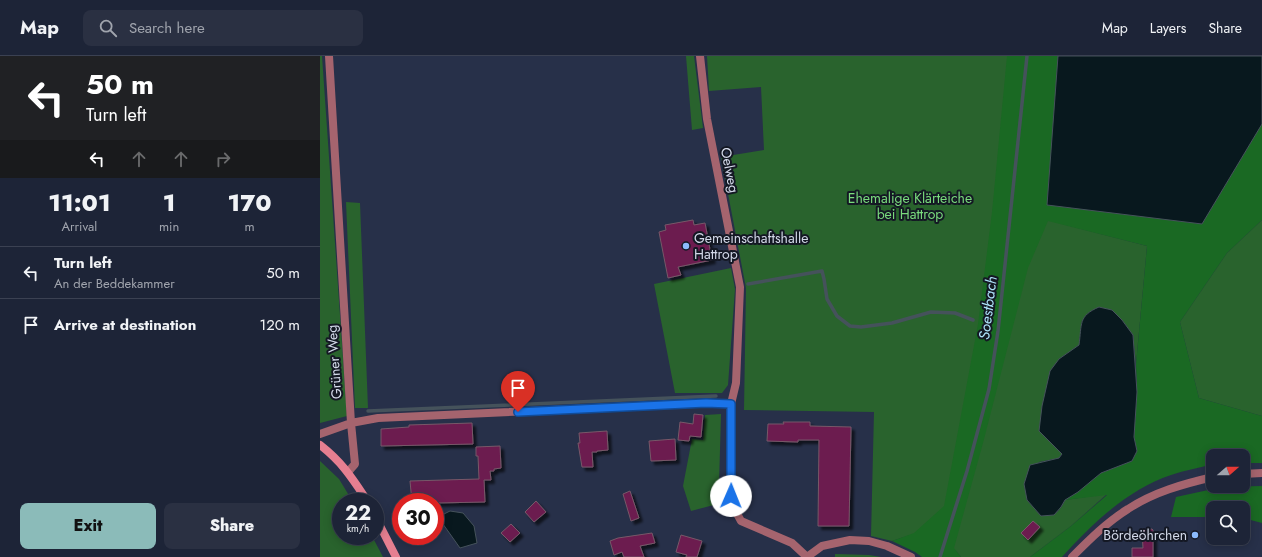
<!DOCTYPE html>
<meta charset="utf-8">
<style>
body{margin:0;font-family:Jost,sans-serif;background:#2a3042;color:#f1f3f6;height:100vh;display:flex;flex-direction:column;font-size:15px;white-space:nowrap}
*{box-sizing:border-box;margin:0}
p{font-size:13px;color:#a0a4ad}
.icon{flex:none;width:22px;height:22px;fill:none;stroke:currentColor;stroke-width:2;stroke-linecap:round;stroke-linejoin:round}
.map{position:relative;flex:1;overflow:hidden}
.panel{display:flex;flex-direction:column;background:#1d2437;width:320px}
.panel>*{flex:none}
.guide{background:#202124;color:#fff;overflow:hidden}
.needle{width:26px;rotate:70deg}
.fabs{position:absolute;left:886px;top:393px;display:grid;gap:8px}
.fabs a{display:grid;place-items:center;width:44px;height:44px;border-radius:8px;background:#1d2437;box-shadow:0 2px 10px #0003,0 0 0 1px #3b4152;font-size:20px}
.speed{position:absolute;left:12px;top:437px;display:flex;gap:8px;font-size:20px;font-weight:700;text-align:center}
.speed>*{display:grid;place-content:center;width:52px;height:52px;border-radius:50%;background:#1d2437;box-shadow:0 2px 10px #0003,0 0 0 1px #3b4152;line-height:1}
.speed small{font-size:10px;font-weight:400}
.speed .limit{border:6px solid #d22;background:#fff;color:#111}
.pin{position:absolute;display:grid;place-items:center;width:34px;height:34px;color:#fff;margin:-41px -17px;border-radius:50% 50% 50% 0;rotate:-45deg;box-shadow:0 0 4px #0007}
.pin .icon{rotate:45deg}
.me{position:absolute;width:44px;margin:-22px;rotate:1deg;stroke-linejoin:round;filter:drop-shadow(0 0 3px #0008)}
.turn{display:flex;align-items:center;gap:14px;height:84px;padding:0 20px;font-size:18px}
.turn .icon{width:52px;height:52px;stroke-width:2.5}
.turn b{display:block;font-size:28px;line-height:34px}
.lanes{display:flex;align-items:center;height:38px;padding:0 20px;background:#0003;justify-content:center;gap:20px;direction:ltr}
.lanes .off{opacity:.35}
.eta{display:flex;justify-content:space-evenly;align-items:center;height:68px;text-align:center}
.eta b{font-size:24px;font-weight:800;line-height:28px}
.button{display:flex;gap:8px;margin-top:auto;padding:8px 20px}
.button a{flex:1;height:46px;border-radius:8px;background:#8bbbb9;color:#111;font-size:16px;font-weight:800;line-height:46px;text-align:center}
.button a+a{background:#2a3042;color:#f1f3f6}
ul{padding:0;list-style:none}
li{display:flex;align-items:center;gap:12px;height:52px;padding:0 20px;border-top:1px solid #3b4152}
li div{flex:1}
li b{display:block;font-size:15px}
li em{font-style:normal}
header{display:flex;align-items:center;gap:24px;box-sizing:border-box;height:56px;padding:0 20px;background:#1d2437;border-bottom:1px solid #3b4152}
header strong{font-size:19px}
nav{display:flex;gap:22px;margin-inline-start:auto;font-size:14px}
.search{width:280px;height:36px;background:#2a3042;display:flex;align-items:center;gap:10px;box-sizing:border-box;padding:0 14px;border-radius:8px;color:#a0a4ad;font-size:15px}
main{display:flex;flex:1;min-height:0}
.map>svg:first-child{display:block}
</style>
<header>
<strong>Map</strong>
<div class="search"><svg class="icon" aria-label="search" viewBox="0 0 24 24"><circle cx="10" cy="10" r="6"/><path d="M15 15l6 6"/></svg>Search here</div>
<nav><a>Map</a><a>Layers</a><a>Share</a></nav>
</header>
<main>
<section class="panel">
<div class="guide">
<div class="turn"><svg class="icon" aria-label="left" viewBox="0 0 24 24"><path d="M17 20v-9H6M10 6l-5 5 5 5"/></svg><div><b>50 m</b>Turn left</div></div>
<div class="lanes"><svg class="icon" aria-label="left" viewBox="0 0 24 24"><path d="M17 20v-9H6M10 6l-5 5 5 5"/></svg><svg class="icon off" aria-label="ahead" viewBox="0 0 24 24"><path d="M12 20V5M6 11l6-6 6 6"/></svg><svg class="icon off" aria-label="ahead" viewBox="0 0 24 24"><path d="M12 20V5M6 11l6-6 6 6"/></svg><svg class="icon off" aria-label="right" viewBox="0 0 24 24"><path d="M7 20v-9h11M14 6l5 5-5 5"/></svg></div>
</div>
<div class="eta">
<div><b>11:01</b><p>Arrival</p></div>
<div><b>1</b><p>min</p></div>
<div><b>170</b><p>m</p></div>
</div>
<ul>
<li><svg class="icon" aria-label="left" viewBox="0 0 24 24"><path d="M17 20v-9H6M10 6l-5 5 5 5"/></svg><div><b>Turn left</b><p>An der Beddekammer</p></div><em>50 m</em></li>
<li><svg class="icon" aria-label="arrive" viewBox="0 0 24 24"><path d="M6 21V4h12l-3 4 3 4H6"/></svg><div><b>Arrive at destination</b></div><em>120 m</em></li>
</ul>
<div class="button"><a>Exit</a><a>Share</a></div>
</section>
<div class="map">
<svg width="942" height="501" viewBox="0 0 942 501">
<defs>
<filter id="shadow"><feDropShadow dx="3.5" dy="3.5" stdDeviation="1" flood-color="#0009"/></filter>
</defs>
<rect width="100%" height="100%" fill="#273049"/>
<path fill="#29632d" d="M 0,0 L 2,0 L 27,360 L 0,367 Z
M 366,0 L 374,0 L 383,72 L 372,74 Z
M 387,0 L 942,0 L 942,145 L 852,187 L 742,168 L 827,190 L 816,308 L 813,279 L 802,264 L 762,264 L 759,289 L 739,303 L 742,398 L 739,402 L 719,406 L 707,444 L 721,460 C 735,459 739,457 745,444 L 787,438 L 751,470 L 710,501 L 641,501 L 636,495 L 590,479 L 572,485 L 551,480 L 554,356 L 424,354 L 426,232 L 401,101 L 444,94 L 441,31 L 389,35 Z
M 26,146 L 40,147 L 48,352 L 35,352 Z
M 942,164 L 942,360 L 879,342 L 860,266 L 907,197 Z
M 411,212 L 415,233 L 408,329 L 402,337 L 355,337 L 334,228 Z
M 401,358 L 399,429 L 405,446 L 371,455 L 363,430 L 372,383 L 383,384 L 385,359 Z
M 0,405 L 19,423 L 33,446 L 21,446 L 21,480 L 52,480 L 63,501 L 0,501 Z
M 515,498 L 549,499 L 561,501 L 515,501 Z"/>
<path fill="#1a6923" d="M 687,0 L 738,0 L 728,149 L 882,168 L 942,68 L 942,164 L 907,197 L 860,266 L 879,342 L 942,360 L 942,407 L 923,407 L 923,400 L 893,400 L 893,408 C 879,412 865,414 851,419 C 807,434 773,467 742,501 L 710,501 L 751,470 L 787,439 L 745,444 L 758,436 L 781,417 L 812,405 L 817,395 L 814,381 L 817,336 L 816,308 L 827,190 L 728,165 L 708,212 L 663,387 L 634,492 L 641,501 L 602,501 L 595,496 L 572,485 L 594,477 L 624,450 L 658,268 L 672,156 Z
M 942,430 L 942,467 L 923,462 L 923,452 L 893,452 L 893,461 L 851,461 L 856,441 L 902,431 Z"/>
<path fill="#08181e" stroke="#45525b" d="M 738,0 L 942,0 L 942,68 L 882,168 L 727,149 Z
M 779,251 L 792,254 L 802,264 L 813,279 L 817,336 L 814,381 L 817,395 L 812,405 L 781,417 L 758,436 L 745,444 L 741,451 L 734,459 L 721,460 L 707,444 L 704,428 L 710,409 L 739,402 L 742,398 L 719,375 L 722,350 L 730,315 L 739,303 L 759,289 C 762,268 758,260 779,251 Z
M 130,455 L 143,457 L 154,470 L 157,487 L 140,492 L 118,461 Z"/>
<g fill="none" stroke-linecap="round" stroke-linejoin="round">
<path stroke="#45525b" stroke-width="3.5" d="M 428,228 L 502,215 L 504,223 L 507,243 L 517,260 L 530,270 L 541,271 L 572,267 L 611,256 L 635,257 L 653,264
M 48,355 L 396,340
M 620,501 L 647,415 L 669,333 L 678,275 L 707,0"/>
</g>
<path fill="#6c1a4f" stroke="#775868" filter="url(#shadow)" d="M 373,164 L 374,169 L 385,167 L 392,204 L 358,211 L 361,219 L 348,222 L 339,176 L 346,174 L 345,169 Z
M 374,358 L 383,359 L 381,381 L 370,380 L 369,385 L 358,384 L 360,366 L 373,368 Z
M 463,366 L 490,366 L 490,370 L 531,371 L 529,470 L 498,470 L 499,384 L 478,384 L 478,386 L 447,385 L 448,368 L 464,368 Z
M 152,367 L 153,388 L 61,390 L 61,373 L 89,371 L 89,369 Z
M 287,375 L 288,394 L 277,395 L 277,396 L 272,396 L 273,411 L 262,411 L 258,387 L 260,387 L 259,377 Z
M 355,383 L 356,404 L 331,405 L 329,385 Z
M 180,390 L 181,412 L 174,413 L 174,415 L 170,415 L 171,424 L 164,424 L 165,446 L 115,447 L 115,446 L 92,446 L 90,425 L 159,423 L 158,400 L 156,400 L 156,391 Z
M 310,435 L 319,462 L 311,465 L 303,438 Z
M 216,445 L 226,456 L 214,466 L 205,456 Z
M 713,465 L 720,471 L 708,484 L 701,477 Z
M 191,468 L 200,477 L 190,486 L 181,477 Z
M 832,473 L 833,474 L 833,501 L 812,501 L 812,492 L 823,492 L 822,474 Z
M 332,477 L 335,487 L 320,490 L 324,501 L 304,501 L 302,496 L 294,499 L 290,485 L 298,482 Z
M 361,479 L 382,485 L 377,501 L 366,501 L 367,499 L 356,496 Z"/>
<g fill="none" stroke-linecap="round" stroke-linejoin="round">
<path stroke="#a5646e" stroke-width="8" d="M 9,0 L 31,367 L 35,408 L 28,416
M 380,0 L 387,63 L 420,231 L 416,327 L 411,348 L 412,365 L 411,440 L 415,454 L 421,465 L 472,487 L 487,501
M 0,378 L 31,367 L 58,362 L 386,347 L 411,348"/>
<path stroke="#a5646e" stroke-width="8" d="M 923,418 L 942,417
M 487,501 L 502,490 L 530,484 L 549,485 L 567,490 L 591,501
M 752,501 C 769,484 787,466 808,453 C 834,436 863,428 893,421"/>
<path stroke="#e67f91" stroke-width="8" d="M 0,389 C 23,407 32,422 48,446
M 55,460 L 76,501"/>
</g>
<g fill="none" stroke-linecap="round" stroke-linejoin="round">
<defs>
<path id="route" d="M 198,356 L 386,347 L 411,348 L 411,440"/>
</defs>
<use href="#route" stroke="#114b97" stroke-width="10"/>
<use href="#route" stroke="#1a73e8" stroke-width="7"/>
</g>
<g fill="#8bbafc" stroke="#141824" stroke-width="1.5">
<circle cx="366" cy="190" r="4"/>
<circle cx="875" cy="479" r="4"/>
</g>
<g text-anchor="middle" stroke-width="4" stroke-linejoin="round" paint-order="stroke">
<g font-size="14" fill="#d3d9e9" stroke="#141824">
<text transform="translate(410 114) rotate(79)" y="5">Oelweg</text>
<text transform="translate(14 306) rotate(-94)" y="5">Grüner Weg</text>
</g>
<g font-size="14" fill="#7adb7d" stroke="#141824">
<text x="590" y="147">Ehemalige Klärteiche<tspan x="590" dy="16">bei Hattrop</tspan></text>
</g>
<g font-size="14" fill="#d3d9e9" stroke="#141824" text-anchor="start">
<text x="374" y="187">Gemeinschaftshalle<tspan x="374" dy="16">Hattrop</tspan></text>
<text x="867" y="484" text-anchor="end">Bördeöhrchen</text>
</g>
<g font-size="15" font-style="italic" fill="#ade2f9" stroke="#141824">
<text transform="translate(668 252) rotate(-83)" y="5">Soestbach</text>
</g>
</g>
</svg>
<div class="fabs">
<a><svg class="needle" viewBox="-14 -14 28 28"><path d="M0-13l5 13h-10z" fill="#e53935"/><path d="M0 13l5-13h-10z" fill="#a0a4ad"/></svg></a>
<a><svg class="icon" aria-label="search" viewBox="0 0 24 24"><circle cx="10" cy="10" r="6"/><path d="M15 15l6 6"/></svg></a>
</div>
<div class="speed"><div>22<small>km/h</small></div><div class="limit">30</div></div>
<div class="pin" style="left:198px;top:356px;background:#d93025"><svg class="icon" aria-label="arrive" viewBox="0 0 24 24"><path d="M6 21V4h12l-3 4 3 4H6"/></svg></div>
<svg class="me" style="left:411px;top:440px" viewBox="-20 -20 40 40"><circle r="19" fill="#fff"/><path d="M0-13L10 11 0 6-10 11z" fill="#1a73e8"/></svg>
</div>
</main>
